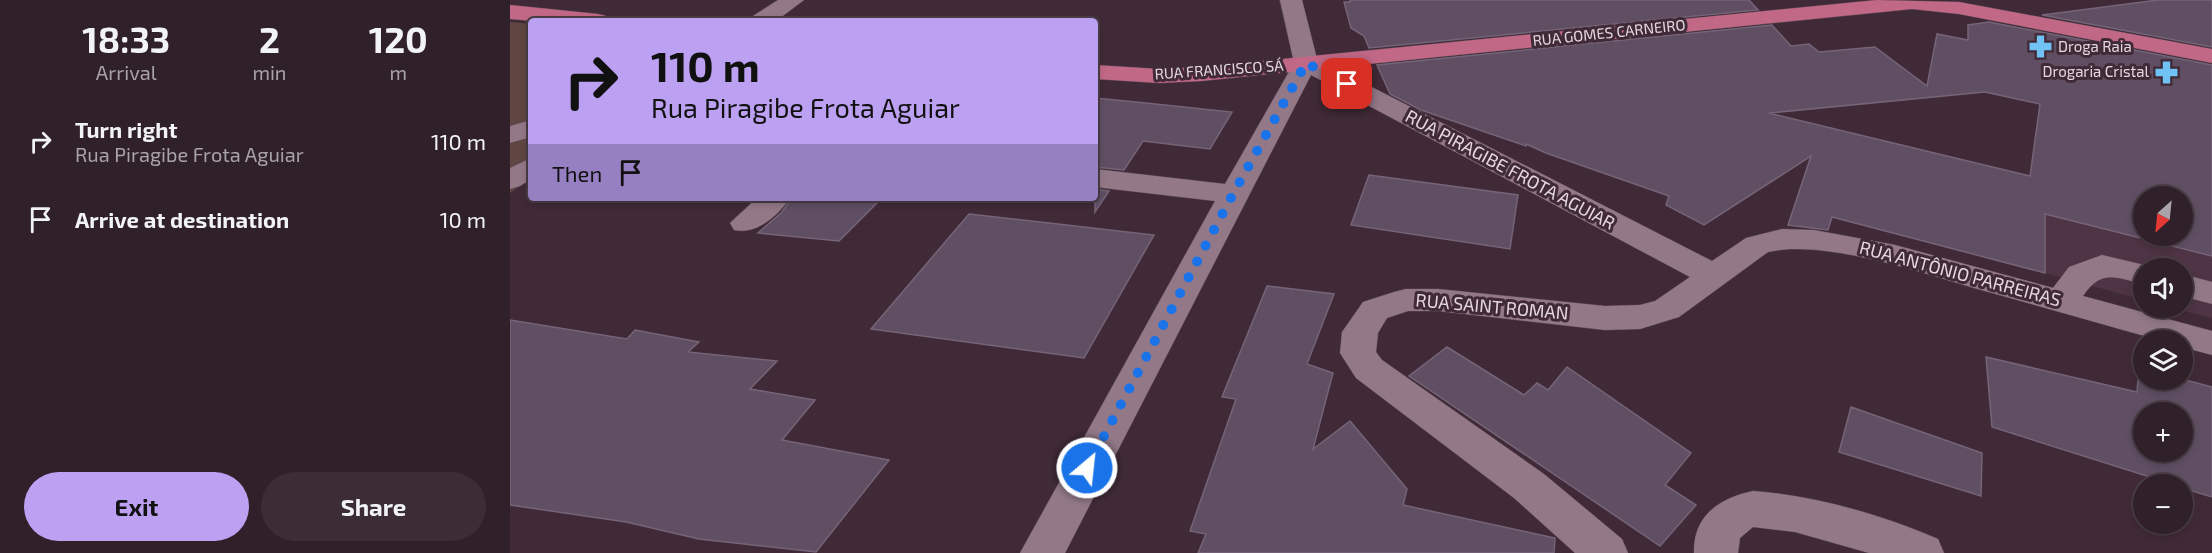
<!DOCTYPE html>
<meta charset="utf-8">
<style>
body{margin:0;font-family:"Exo 2",sans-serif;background:#3c2d35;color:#f1f3f6;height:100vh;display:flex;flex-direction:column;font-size:22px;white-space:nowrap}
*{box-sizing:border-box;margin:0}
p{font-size:20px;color:#a8a3a8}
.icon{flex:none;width:33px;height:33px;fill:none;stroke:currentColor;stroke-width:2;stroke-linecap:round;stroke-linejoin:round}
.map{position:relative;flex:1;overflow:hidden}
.details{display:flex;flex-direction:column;background:#302029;width:510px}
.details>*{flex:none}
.hud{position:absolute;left:18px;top:18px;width:570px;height:183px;border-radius:6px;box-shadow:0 3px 9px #0003,0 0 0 2px #4b3e46;background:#bca0f2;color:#111;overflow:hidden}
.needle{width:39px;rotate:207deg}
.fabs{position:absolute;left:1623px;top:186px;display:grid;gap:12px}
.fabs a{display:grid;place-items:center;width:60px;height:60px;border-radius:50%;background:#302029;box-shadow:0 3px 9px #0003,0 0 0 2px #4b3e46;font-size:30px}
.pin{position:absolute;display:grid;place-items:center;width:51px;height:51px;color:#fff;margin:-26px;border-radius:12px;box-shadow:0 3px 9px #0006}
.me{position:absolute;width:66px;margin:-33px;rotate:28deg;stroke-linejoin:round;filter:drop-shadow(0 0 4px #0008)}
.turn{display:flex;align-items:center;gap:21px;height:126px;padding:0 24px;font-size:27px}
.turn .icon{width:78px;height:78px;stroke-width:2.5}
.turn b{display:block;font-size:42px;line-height:51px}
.then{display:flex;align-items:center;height:57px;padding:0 24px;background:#0003;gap:12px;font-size:22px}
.eta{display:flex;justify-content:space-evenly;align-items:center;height:102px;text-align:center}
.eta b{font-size:36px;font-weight:700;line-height:42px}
.cta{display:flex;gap:12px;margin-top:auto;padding:12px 24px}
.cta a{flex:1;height:69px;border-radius:36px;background:#bca0f2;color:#111;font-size:24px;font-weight:700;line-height:69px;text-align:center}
.cta a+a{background:#3c2d35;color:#f1f3f6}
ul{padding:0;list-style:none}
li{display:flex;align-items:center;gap:18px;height:78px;padding:0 24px}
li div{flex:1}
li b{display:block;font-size:22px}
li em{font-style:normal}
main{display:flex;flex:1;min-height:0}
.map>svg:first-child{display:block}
</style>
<main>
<section class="details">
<div class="eta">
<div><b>18:33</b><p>Arrival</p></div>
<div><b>2</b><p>min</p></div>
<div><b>120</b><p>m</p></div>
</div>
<ul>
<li><svg class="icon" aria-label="right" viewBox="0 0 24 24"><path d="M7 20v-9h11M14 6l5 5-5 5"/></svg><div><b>Turn right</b><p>Rua Piragibe Frota Aguiar</p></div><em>110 m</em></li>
<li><svg class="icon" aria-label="arrive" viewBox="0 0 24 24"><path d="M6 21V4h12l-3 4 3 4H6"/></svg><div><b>Arrive at destination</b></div><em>10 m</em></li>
</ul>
<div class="cta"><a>Exit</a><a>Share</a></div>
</section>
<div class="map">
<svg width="1702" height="553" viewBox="0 0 1702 553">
<rect width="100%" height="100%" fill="#402a37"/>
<path fill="#4e3444" d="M 1534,168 L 1655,196 L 1634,196 L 1634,236 L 1672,236 L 1702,208 L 1702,318 L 1662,308 L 1672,308 L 1672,268 L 1634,268 L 1633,300 L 1535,273 Z"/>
<path fill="#5f4643" d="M 0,22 L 21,24 L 21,178 L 0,193 Z"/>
<path fill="#604f63" stroke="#756478" stroke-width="1.5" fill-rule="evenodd" d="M 840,0 L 1239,0 L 1248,10 L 859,48 L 854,36 L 841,28 L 834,2 L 840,2 Z
M 1648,0 L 1702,0 L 1702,47 L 1532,15 Z
M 1479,22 L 1702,65 L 1702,256 L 1535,214 L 1535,273 L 1322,217 L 1318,230 L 1278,225 L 1301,156 L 1194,225 L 1156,205 L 1159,196 L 1036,153 L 1016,144 L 1016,146 L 911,110 L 880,94 L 867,65 L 1262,25 L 1281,46 L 1299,44 L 1309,52 L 1365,47 L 1417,86 L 1427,34 L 1458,40 L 1458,25 ZM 1475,92 L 1530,104 L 1520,176 L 1259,113 ZM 1634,196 L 1672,196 L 1672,236 L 1634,236 Z
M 585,98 L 626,102 L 722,112 L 700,149 L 633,141 L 614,170 L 585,167 Z
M 859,175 L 1008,195 L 1000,249 L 841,225 Z
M 585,189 L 599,191 L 585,212 Z
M 282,198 L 372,198 L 329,241 L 248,233 L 271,213 Z
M 459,214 L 548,224 L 644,235 L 574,358 L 361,329 Z
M 757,286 L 824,294 L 797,364 L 823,373 L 803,449 L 840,421 L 897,489 L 893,505 L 1045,538 L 1044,553 L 688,553 L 696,534 L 680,531 L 726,399 L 712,397 Z
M 0,320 L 117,339 L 125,330 L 189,342 L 178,352 L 267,361 L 240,389 L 305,400 L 272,440 L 379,460 L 306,552 L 189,539 L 116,522 L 0,505 Z
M 937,347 L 1014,395 L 1027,383 L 1038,390 L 1057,367 L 1181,453 L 1155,485 L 1186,505 L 1150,546 L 899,376 Z
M 1476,357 L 1627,392 L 1628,380 L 1672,379 L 1702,387 L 1702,497 L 1672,488 L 1672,484 L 1662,484 L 1482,427 ZM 1634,412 L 1672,412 L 1672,452 L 1634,452 Z
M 1341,407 L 1472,453 L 1471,496 L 1329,452 Z"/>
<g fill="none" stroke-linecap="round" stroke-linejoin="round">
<defs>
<path id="minor" d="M 268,0 L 294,0 L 266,21 L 240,21 L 243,16 Z
M 770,0 L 792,0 L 807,59 L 1202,261 L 1236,238 L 1272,229 L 1304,230 L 1385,245 L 1543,288 L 1559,267 L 1592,255 L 1647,268 L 1634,268 L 1634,284 C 1605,278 1592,268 1573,296 L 1702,331 L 1702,355 L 1672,347 L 1672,340 L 1649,340 C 1588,323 1526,305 1464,288 C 1410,272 1312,239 1258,252 L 1169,317 L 1130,329 L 1095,330 L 928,311 L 898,311 L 877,318 L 868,333 L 866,352 L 872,360 L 1034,474 L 1112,539 L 1118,553 L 1065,553 L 1004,498 L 846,378 L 830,353 L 832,332 L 853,302 L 884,292 L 896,289 L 928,289 L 1095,306 L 1130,305 L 1145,301 L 1180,277 L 801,75 L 555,553 L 510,553 L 705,201 L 585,187 L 585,169 L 715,184 L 784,63 Z
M 21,120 L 21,137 L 0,143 L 0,126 Z
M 21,158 L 21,179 L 10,186 L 0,189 L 0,168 Z
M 247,198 L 280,198 C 268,216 246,235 224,230 L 220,223 Z
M 1672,274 L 1702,282 L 1702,304 L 1672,296 Z
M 1243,491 C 1303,495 1373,515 1428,539 L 1434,553 L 1359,553 L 1285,532 L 1243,527 L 1230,538 L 1228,553 L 1184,553 C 1183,515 1210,498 1243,491 Z"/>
<path id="major" d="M 1367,0 L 1449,2 L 1702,49 L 1702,63 L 1449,14 L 1402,9 L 691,81 L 649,83 L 585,79 L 585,65 L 649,69 L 691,67 Z
M 0,5 L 88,14 L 96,16 L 99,21 L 24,21 L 0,19 Z"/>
</defs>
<use href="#minor" stroke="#5b4954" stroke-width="1"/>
<use href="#major" stroke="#5b4954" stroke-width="1"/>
<use href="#minor" fill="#937988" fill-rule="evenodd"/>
<use href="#major" fill="#c16886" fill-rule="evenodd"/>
</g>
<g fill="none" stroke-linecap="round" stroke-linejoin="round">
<path stroke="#1a73e8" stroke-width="10" stroke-dasharray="0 18" d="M 577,468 L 723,194 L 796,63 L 837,84"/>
</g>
<defs>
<symbol id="pharmacy-bare" viewBox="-9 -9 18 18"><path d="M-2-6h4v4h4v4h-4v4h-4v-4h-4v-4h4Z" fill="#70c1f4" stroke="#402a37" stroke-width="2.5" paint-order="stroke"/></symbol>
</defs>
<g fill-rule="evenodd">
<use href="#pharmacy-bare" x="1514" y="30" width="33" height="33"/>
<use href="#pharmacy-bare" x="1640" y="56" width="33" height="33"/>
</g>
<g text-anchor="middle" stroke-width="6" stroke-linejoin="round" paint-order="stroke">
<g font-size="15" fill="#e5d7df" stroke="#402a37">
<text transform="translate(1099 33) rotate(-6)" y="5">RUA GOMES CARNEIRO</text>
<text transform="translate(709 70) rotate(-4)" y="5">RUA FRANCISCO SÁ</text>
</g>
<g font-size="15" fill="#e5d7df" stroke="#402a37" text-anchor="start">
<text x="1548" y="52">Droga Raia</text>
<text x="1639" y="77" text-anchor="end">Drogaria Cristal</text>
</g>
<g font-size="18" fill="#e5d7df" stroke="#402a37">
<text transform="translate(1000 170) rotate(28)" y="6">RUA PIRAGIBE FROTA AGUIAR</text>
<text transform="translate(1450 274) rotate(15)" y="6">RUA ANTÔNIO PARREIRAS</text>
<text transform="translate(982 307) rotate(5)" y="6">RUA SAINT ROMAN</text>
</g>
</g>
</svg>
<div class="fabs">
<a><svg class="needle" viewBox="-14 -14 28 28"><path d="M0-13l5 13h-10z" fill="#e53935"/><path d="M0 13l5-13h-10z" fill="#a8a3a8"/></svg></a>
<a><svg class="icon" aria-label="sound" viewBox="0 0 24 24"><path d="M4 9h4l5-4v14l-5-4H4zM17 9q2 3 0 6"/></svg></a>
<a><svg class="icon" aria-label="layers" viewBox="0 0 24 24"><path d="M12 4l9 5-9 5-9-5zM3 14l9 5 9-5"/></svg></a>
<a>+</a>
<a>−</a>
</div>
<div class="pin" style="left:837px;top:84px;background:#d93025"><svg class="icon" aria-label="arrive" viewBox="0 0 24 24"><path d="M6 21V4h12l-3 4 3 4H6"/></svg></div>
<svg class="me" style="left:577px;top:468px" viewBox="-20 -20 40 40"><circle r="17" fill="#1a73e8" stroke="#fff" stroke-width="3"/><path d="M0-11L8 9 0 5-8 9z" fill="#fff"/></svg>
<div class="hud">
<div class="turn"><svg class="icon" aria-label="right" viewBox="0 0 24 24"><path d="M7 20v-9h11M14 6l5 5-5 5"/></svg><div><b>110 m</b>Rua Piragibe Frota Aguiar</div></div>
<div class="then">Then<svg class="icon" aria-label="arrive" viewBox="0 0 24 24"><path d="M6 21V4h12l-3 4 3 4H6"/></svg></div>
</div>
</div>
</main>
